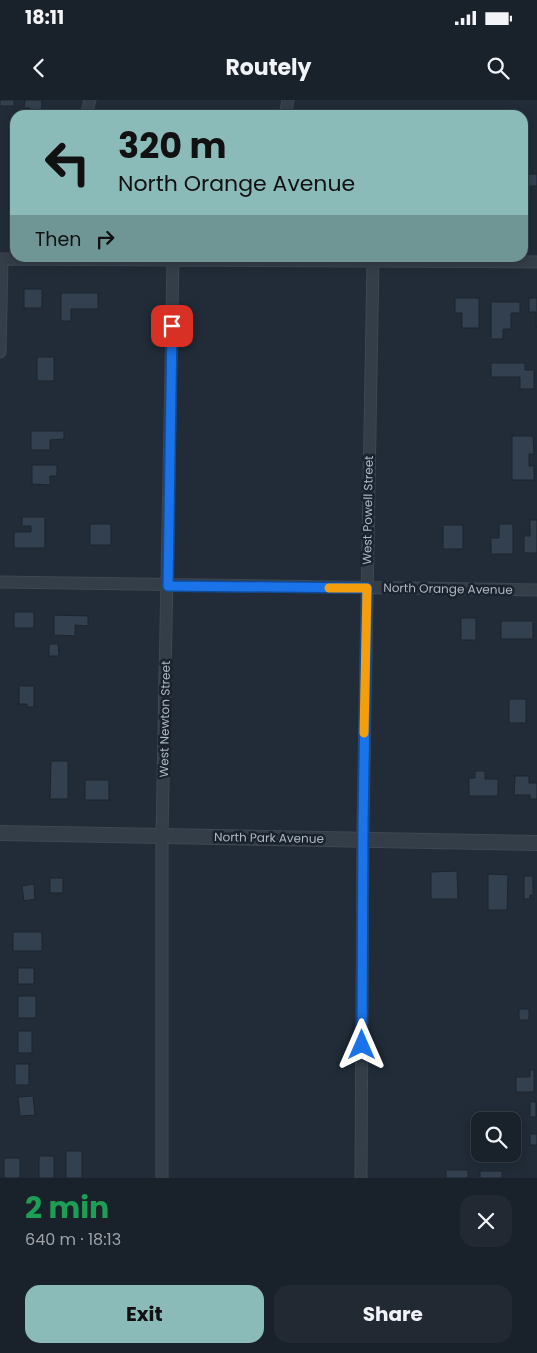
<!DOCTYPE html>
<meta charset="utf-8">
<style>
body{margin:0;font-family:Poppins,sans-serif;background:#222932;color:#f1f3f6;height:100vh;display:flex;flex-direction:column;font-size:19px;white-space:nowrap}
*{box-sizing:border-box;margin:0}
p{font-size:16px;color:#9fa3a8}
.icon{flex:none;width:28px;height:28px;fill:none;stroke:currentColor;stroke-width:2;stroke-linecap:round;stroke-linejoin:round}
.map{position:relative;height:1078px;overflow:hidden}
.panel{display:flex;flex-direction:column;background:#19212a;flex:1}
.panel>*{flex:none}
.top-card{position:absolute;left:10px;top:10px;width:518px;height:152px;border-radius:15px;box-shadow:0 2px 12px #0003,0 0 0 1px #373e47;background:#8bbbb9;color:#111;overflow:hidden}
.fabs{position:absolute;left:471px;top:1012px;display:grid;gap:10px}
.fabs a{display:grid;place-items:center;width:50px;height:50px;border-radius:10px;background:#19212a;box-shadow:0 2px 12px #0003,0 0 0 1px #373e47;font-size:25px}
.pin{position:absolute;display:grid;place-items:center;width:42px;height:42px;color:#fff;margin:-21px;border-radius:10px;box-shadow:0 2px 8px #0006}
.me{position:absolute;width:55px;margin:-28px;rotate:0deg;stroke-linejoin:round;filter:drop-shadow(0 0 4px #0008)}
.turn{display:flex;align-items:center;gap:18px;height:105px;padding:0 25px;font-size:22px}
.turn .icon{width:65px;height:65px;stroke-width:2.5}
.turn b{display:block;font-size:35px;line-height:42px}
.then{display:flex;align-items:center;height:48px;padding:0 25px;background:#0003;gap:10px;font-size:19px}
.round{display:grid;place-items:center;flex:none;width:52px;height:52px;border-radius:15px;background:#222932}
.overview{display:flex;align-items:center;justify-content:space-between;height:85px;padding:0 25px}
h1{font-size:30px;font-weight:700;line-height:38px;color:#1e9e55}
.cta{display:flex;gap:10px;margin-top:auto;padding:10px 25px}
.cta a{flex:1;height:58px;border-radius:15px;background:#8bbbb9;color:#111;font-size:20px;font-weight:700;line-height:58px;text-align:center}
.cta a+a{background:#222932;color:#f1f3f6}
.status{display:flex;justify-content:space-between;align-items:center;height:35px;padding:0 25px;background:#19212a;direction:ltr}
.status svg{height:14px;fill:currentColor}
header{display:flex;justify-content:space-between;align-items:center;height:65px;padding:0 25px;background:#19212a;font-size:22px;font-weight:700}
.map>svg:first-child{display:block}
</style>
<div class="status"><b>18:11</b><svg viewBox="0 0 49 12"><path d="M0 12V9h3v3zM5 12V6h3v6zM10 12V3h3v9zM15 12V0h3v12zM26 1h20v11H26zM47 4h2v5h-2z"/></svg></div>
<header><svg class="icon" aria-label="back" viewBox="0 0 24 24"><path d="M15 5l-7 7 7 7"/></svg>Routely<svg class="icon" aria-label="search" viewBox="0 0 24 24"><circle cx="10" cy="10" r="6"/><path d="M15 15l6 6"/></svg></header>
<div class="map">
<svg width="537" height="1078" viewBox="0 0 537 1078">
<rect width="100%" height="100%" fill="#212c38"/>
<path fill="#33404f" stroke="#1c252f" d="M 0,0 L 14,0 L 14,6 L 0,6 Z
M 25,0 L 42,0 L 41,15 L 30,15 L 30,8 L 24,8 Z
M 522,74 L 537,74 L 537,86 L 530,86 L 530,102 L 523,102 L 523,108 Z
M 24,189 L 42,189 L 42,208 L 24,208 Z
M 61,193 L 98,193 L 98,209 L 71,209 L 71,221 L 61,221 Z
M 455,198 L 479,198 L 479,228 L 462,228 L 462,213 L 455,213 Z
M 529,198 L 537,198 L 537,227 L 536,227 L 536,212 L 529,212 Z
M 491,202 L 520,202 L 520,213 L 511,213 L 511,229 L 503,229 L 503,239 L 491,239 Z
M 37,257 L 54,257 L 54,281 L 37,281 Z
M 491,263 L 525,263 L 525,270 L 534,270 L 534,289 L 520,289 L 520,277 L 491,277 Z
M 31,331 L 64,331 L 64,339 L 50,340 L 50,350 L 31,350 Z
M 512,336 L 533,336 L 534,354 L 529,354 L 529,366 L 534,366 L 534,380 L 512,380 Z
M 32,365 L 57,365 L 57,376 L 50,376 L 50,385 L 32,384 Z
M 22,417 L 45,417 L 45,448 L 14,448 L 14,432 L 31,432 L 31,426 L 22,426 Z
M 530,420 L 537,420 L 537,453 L 524,453 L 524,436 L 530,436 Z
M 90,424 L 111,424 L 111,445 L 90,445 Z
M 499,424 L 513,424 L 513,454 L 491,454 L 491,438 L 499,438 Z
M 443,425 L 463,425 L 463,449 L 443,449 Z
M 14,512 L 34,512 L 34,528 L 14,528 Z
M 54,515 L 88,516 L 88,526 L 75,525 L 75,536 L 54,535 Z
M 461,518 L 476,518 L 476,540 L 461,540 Z
M 501,521 L 533,521 L 533,539 L 501,539 Z
M 49,544 L 58,544 L 59,556 L 49,556 Z
M 19,586 L 34,586 L 34,607 L 27,607 L 27,604 L 19,604 Z
M 509,599 L 526,599 L 526,623 L 509,623 Z
M 51,661 L 68,661 L 68,699 L 50,699 Z
M 475,671 L 485,671 L 485,679 L 498,679 L 498,696 L 469,696 L 469,678 L 475,678 Z
M 515,676 L 529,676 L 529,683 L 537,683 L 537,699 L 530,699 L 530,695 L 514,695 Z
M 85,680 L 109,680 L 109,700 L 85,700 Z
M 457,771 L 458,799 L 431,799 L 431,772 Z
M 488,774 L 508,775 L 507,810 L 488,810 Z
M 524,776 L 533,776 L 533,795 L 530,795 L 530,799 L 524,799 Z
M 50,778 L 63,778 L 63,793 L 50,793 Z
M 34,784 L 35,799 L 24,801 L 22,786 Z
M 13,832 L 42,832 L 42,851 L 13,851 Z
M 18,868 L 34,868 L 34,884 L 18,884 Z
M 18,896 L 36,896 L 36,918 L 18,918 Z
M 519,909 L 529,909 L 529,920 L 519,920 Z
M 18,931 L 32,931 L 32,953 L 18,953 Z
M 15,964 L 29,964 L 29,985 L 15,985 Z
M 530,970 L 534,970 L 534,992 L 516,992 L 516,977 L 530,977 Z
M 33,996 L 35,1015 L 20,1016 L 18,997 Z
M 530,1002 L 536,1002 L 536,1017 L 530,1017 Z
M 530,1034 L 537,1034 L 537,1045 L 530,1045 Z
M 66,1051 L 82,1051 L 82,1078 L 66,1078 Z
M 39,1056 L 54,1056 L 54,1078 L 39,1078 Z
M 4,1058 L 20,1058 L 20,1078 L 4,1078 Z
M 446,1070 L 468,1070 L 468,1078 L 446,1078 Z
M 480,1071 L 502,1071 L 502,1078 L 480,1078 Z"/>
<g fill="none" stroke-linecap="round" stroke-linejoin="round">
<defs>
<path id="minor" d="M 86,15 L 90,0
M 285,15 L 288,0
M 0,159 L 537,162
M 0,252 L 2,159
M 0,482 L 537,490
M 162,1078 L 162,736 L 173,160
M 361,1078 L 363,725 L 373,161"/>
<path id="tertiary" d="M 0,733 L 537,743"/>
</defs>
<use href="#minor" stroke="#3e4752" stroke-width="13"/>
<use href="#tertiary" stroke="#3e4752" stroke-width="16"/>
<use href="#minor" stroke="#343e49" stroke-width="11"/>
<use href="#tertiary" stroke="#343e49" stroke-width="14"/>
</g>
<g fill="none" stroke-linecap="round" stroke-linejoin="round">
<defs>
<path id="route" d="M 172,226 L 168,486 L 367,488 L 363,725 L 362,945"/>
</defs>
<use href="#route" stroke="#114b97" stroke-width="12"/>
<use href="#route" stroke="#1a73e8" stroke-width="9"/>
<path stroke="#f59e0b" stroke-width="9" d="M 329,488 L 367,488 L 364,633"/>
</g>
<g text-anchor="middle" stroke-width="5" stroke-linejoin="round" paint-order="stroke">
<g font-size="12" fill="#afb9c5" stroke="#1a232d">
<text transform="translate(368 410) rotate(-89)" y="4">West Powell Street</text>
<text transform="translate(448 489) rotate(1)" y="4">North Orange Avenue</text>
<text transform="translate(165 619) rotate(-89)" y="4">West Newton Street</text>
<text transform="translate(269 738) rotate(1)" y="4">North Park Avenue</text>
</g>
</g>
</svg>
<div class="fabs">
<a><svg class="icon" aria-label="search" viewBox="0 0 24 24"><circle cx="10" cy="10" r="6"/><path d="M15 15l6 6"/></svg></a>
</div>
<div class="pin" style="left:172px;top:226px;background:#d93025"><svg class="icon" aria-label="arrive" viewBox="0 0 24 24"><path d="M6 21V4h12l-3 4 3 4H6"/></svg></div>
<svg class="me" style="left:362px;top:945px" viewBox="-20 -20 40 40"><path d="M0-17L14 15 0 8-14 15z" fill="#1a73e8" stroke="#fff" stroke-width="4"/></svg>
<div class="top-card">
<div class="turn"><svg class="icon" aria-label="left" viewBox="0 0 24 24"><path d="M17 20v-9H6M10 6l-5 5 5 5"/></svg><div><b>320 m</b>North Orange Avenue</div></div>
<div class="then">Then<svg class="icon" aria-label="right" viewBox="0 0 24 24"><path d="M7 20v-9h11M14 6l5 5-5 5"/></svg></div>
</div>
</div>
<section class="panel">
<div class="overview"><div><h1>2 min</h1><p>640 m · 18:13</p></div><a class="round"><svg class="icon" aria-label="close" viewBox="0 0 24 24"><path d="M6 6l12 12M18 6L6 18"/></svg></a></div>
<div class="cta"><a>Exit</a><a>Share</a></div>
</section>
